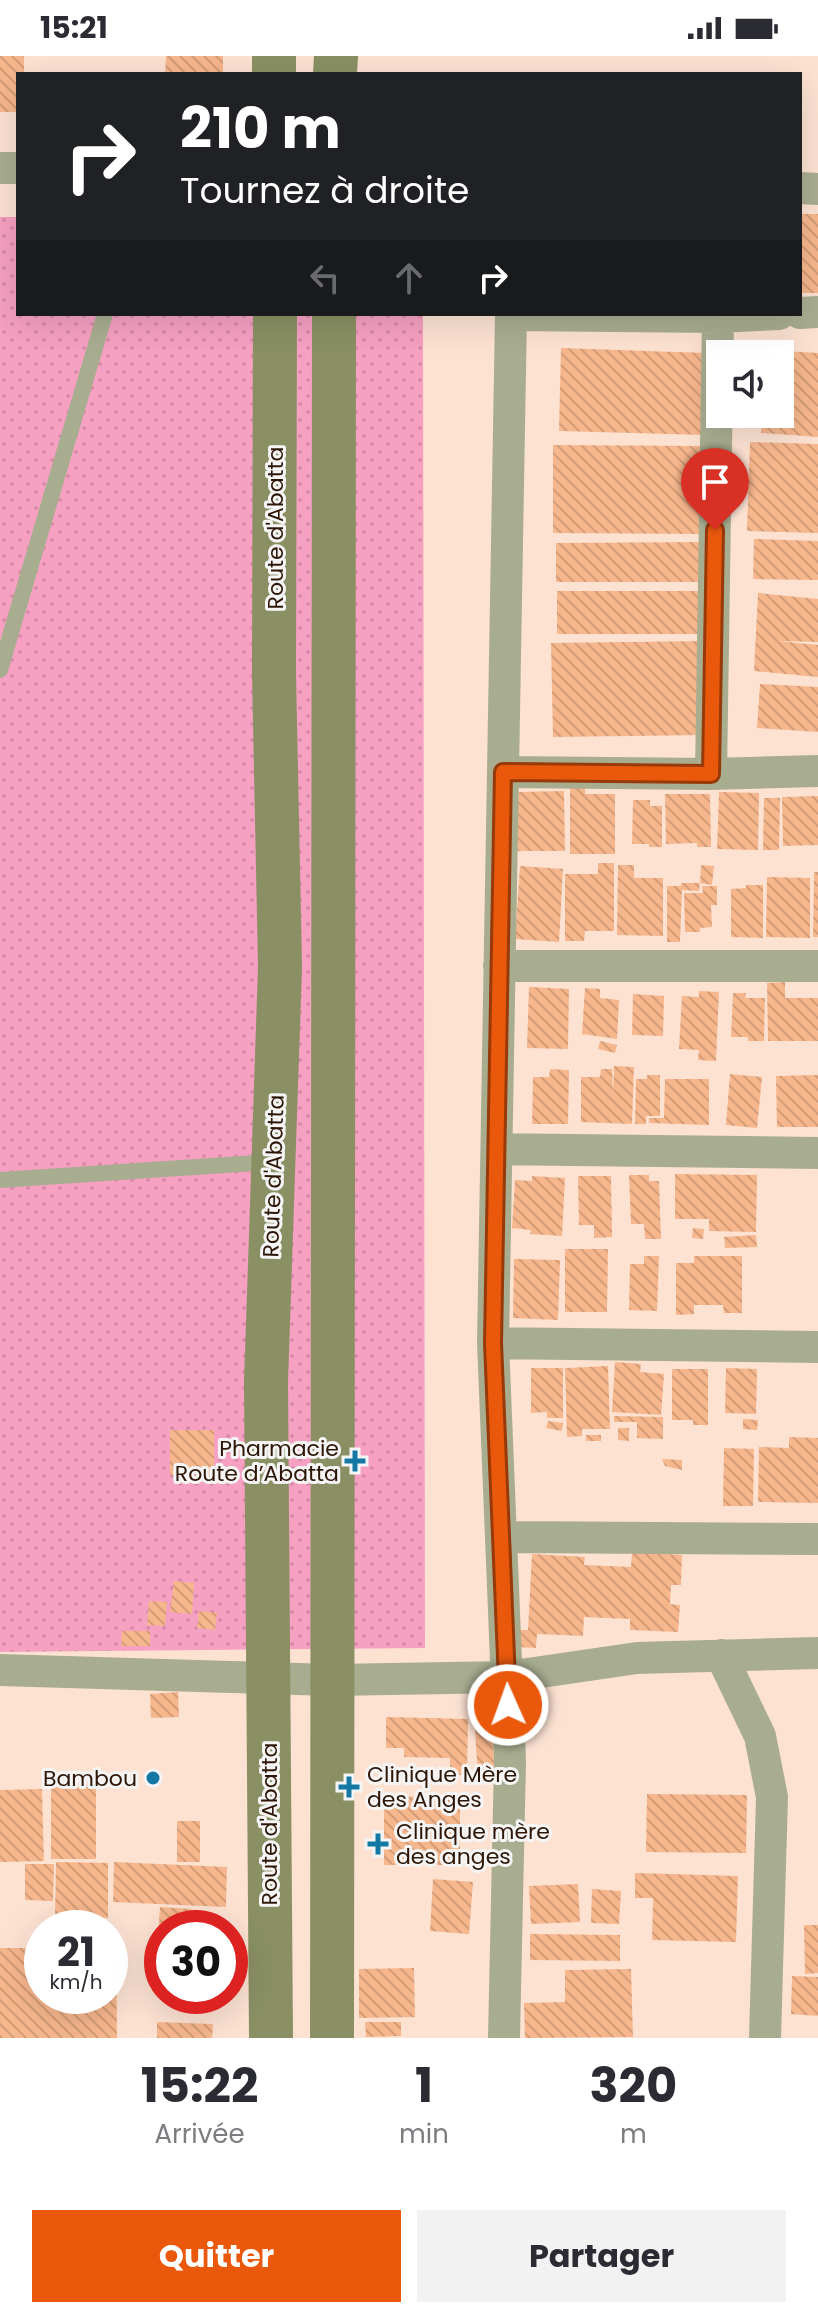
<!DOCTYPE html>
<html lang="fr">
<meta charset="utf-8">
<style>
body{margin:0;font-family:Poppins,sans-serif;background:#f2f2f3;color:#2b2b33;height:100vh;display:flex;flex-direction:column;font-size:30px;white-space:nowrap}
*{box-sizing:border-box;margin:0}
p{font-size:26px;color:#7c7c81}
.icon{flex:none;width:44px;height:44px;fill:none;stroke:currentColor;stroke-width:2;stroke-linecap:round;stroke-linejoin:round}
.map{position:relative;height:1982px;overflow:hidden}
.details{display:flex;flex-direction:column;background:#fff;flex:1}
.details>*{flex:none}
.guide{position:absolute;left:16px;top:16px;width:786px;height:244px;border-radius:0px;box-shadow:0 8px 32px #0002;background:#202124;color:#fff;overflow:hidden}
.fabs{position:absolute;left:706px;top:284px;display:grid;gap:16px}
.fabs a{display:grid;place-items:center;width:88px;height:88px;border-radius:0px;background:#fff;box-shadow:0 8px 32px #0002;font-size:40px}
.speed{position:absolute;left:24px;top:1854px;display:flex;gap:16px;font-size:40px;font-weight:700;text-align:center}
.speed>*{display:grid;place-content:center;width:104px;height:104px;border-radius:50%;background:#fff;box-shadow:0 8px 32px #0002;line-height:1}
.speed small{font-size:20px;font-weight:400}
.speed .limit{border:12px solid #d22;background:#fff;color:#111}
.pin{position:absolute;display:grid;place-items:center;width:68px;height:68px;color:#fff;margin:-82px -34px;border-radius:50% 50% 50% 0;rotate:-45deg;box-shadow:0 0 8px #0007}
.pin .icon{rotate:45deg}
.me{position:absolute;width:88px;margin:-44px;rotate:358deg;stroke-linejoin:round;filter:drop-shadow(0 0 6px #0008)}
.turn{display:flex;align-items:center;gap:28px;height:168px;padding:0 32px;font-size:36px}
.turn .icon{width:104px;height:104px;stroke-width:2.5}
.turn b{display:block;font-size:56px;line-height:68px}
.lanes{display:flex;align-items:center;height:76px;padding:0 32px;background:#0003;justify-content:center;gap:40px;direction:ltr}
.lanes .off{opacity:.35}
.eta{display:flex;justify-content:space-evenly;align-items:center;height:136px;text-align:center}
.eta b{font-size:48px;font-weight:700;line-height:56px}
.primary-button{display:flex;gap:16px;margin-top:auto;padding:16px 32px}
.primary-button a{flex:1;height:92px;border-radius:0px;background:#ea580c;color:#fff;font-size:32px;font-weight:700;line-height:92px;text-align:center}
.primary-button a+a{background:#f2f2f3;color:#2b2b33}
.status{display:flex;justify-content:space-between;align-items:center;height:56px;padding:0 40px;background:#fff;direction:ltr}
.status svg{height:22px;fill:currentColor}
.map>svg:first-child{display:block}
</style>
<div class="status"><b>15:21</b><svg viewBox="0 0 49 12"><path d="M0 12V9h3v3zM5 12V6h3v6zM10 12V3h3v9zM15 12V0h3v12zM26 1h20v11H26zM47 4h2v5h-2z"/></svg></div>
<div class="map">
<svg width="818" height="1982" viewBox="0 0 818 1982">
<defs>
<pattern id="grass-dots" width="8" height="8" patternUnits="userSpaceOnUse" patternTransform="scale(2)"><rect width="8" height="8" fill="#f6a0c2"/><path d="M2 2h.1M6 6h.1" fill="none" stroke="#d389a5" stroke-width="1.8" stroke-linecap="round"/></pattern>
<pattern id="building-back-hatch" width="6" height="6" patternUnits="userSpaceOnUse" patternTransform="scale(2)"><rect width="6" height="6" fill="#f7b78d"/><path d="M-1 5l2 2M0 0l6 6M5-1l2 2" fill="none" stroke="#d49d78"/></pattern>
</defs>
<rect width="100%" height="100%" fill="#fde2d2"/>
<path fill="url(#grass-dots)" d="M 0,161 L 18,161 L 18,258 L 423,258 L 425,1592 L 0,1596 Z"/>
<path fill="url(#building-back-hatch)" d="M 0,0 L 24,0 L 24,18 L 18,18 L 18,56 L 0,56 Z
M 166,0 L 223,0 L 223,18 L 165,18 Z
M 800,158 L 818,158 L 818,237 L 800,237 Z
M 561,292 L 706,297 L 705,379 L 559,375 Z
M 766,294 L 818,297 L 818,381 L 761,377 L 762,358 L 780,358 L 780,298 L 765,298 Z
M 750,386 L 818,388 L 818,477 L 747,475 Z
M 553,389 L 700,390 L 700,478 L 553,477 Z
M 754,483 L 818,485 L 818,524 L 753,523 Z
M 706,486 L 706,526 L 556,526 L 556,487 Z
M 557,535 L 698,535 L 698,578 L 557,578 Z
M 758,537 L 818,543 L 818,586 L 776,585 L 818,589 L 818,621 L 754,615 Z
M 703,585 L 704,679 L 553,681 L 551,587 Z
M 760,628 L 818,631 L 818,676 L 757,672 Z
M 570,731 L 585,731 L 585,738 L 615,738 L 615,798 L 570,798 Z
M 564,735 L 565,795 L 517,795 L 515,736 Z
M 719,736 L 759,737 L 758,794 L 717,793 Z
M 665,738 L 710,738 L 711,791 L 697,791 L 697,787 L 666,788 Z
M 818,740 L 818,789 L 783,790 L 782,741 Z
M 764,742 L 780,742 L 779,794 L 763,794 Z
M 633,744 L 650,744 L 650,750 L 662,750 L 662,791 L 649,791 L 649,788 L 632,788 Z
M 598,807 L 614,807 L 614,875 L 585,875 L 584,885 L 565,885 L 565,818 L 598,818 Z
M 618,809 L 634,809 L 634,822 L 663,822 L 663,880 L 617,879 Z
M 701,809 L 714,810 L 712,829 L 700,827 Z
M 520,810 L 563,813 L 559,886 L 515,883 Z
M 814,816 L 818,816 L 818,881 L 813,881 Z
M 767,821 L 810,822 L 810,882 L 766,881 Z
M 681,827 L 700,827 L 699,835 L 682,834 L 680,886 L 667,886 L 667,830 L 681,830 Z
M 746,829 L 763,829 L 763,882 L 731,881 L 731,833 L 746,832 Z
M 702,830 L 717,830 L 717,849 L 711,849 L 712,871 L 700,872 L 700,876 L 685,876 L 684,837 L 703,837 Z
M 785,926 L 785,942 L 818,942 L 818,985 L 768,985 L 767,927 Z
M 529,931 L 569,933 L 568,993 L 527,992 Z
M 585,932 L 600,933 L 600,942 L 619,944 L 617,983 L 582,978 Z
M 699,935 L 719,936 L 716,1005 L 698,1004 L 699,994 L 679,993 L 682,940 L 699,941 Z
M 733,937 L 746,937 L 745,942 L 765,942 L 764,985 L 748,985 L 748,981 L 731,981 Z
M 633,938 L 664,940 L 663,980 L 632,979 Z
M 600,985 L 617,989 L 615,997 L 598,993 Z
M 614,1010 L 634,1011 L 632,1068 L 581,1066 L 581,1021 L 600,1021 L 601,1013 L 612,1013 L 613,1038 Z
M 550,1013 L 569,1014 L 568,1068 L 532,1068 L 533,1021 L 549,1021 Z
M 730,1018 L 762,1021 L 757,1072 L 726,1069 Z
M 647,1019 L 660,1019 L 660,1060 L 646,1060 L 646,1068 L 635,1068 L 636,1023 L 647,1023 Z
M 818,1019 L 818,1071 L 777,1071 L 776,1020 Z
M 665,1023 L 709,1023 L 709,1069 L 649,1067 L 649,1062 L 664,1062 Z
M 675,1118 L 757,1119 L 756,1176 L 709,1175 L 709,1163 L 675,1163 Z
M 629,1119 L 649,1119 L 649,1125 L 659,1125 L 661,1183 L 645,1183 L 644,1168 L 631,1168 Z
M 532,1120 L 565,1122 L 562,1180 L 530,1178 L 531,1174 L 512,1172 L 515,1124 L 532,1125 Z
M 578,1120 L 611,1120 L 612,1181 L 594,1182 L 594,1169 L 579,1169 Z
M 693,1172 L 704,1173 L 703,1183 L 692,1182 Z
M 756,1179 L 757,1191 L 725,1192 L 724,1181 Z
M 565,1193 L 608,1193 L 607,1256 L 565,1256 Z
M 644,1200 L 659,1200 L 657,1255 L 629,1254 L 630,1208 L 644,1208 Z
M 694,1200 L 742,1200 L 742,1257 L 724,1257 L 723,1249 L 694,1249 L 694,1258 L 676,1259 L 676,1207 L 694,1207 Z
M 514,1203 L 560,1204 L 558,1264 L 513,1262 Z
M 615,1306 L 641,1308 L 640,1316 L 664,1318 L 661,1359 L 612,1356 Z
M 608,1310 L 610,1373 L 582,1373 L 582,1380 L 567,1381 L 565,1312 Z
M 531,1312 L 563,1312 L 563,1362 L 547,1362 L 547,1356 L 531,1357 Z
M 726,1312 L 757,1313 L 756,1358 L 725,1357 Z
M 672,1313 L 708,1313 L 708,1369 L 693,1369 L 693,1364 L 672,1364 Z
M 614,1360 L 663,1361 L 663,1383 L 637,1382 L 637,1366 L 614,1366 Z
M 743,1363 L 758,1364 L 757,1374 L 743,1373 Z
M 548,1365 L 563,1367 L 562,1375 L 546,1372 Z
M 618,1372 L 629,1372 L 629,1385 L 618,1384 Z
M 170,1374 L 214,1374 L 214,1420 L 170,1419 Z
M 586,1379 L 601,1379 L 601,1385 L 586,1385 Z
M 789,1381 L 818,1382 L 818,1447 L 758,1446 L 759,1391 L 789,1392 Z
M 724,1392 L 754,1393 L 753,1450 L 723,1450 Z
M 662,1403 L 682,1404 L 682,1414 L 665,1410 Z
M 632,1496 L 682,1499 L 681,1529 L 671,1529 L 670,1548 L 680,1549 L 678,1576 L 630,1574 L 630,1563 L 584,1561 L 583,1580 L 537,1578 L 536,1592 L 517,1591 L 517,1574 L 528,1574 L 532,1498 L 585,1501 L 584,1509 L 631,1511 Z
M 174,1525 L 194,1527 L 192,1558 L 170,1556 Z
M 149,1545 L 167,1546 L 165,1570 L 147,1569 Z
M 199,1555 L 217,1557 L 215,1574 L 197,1572 Z
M 122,1575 L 150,1575 L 150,1590 L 121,1590 Z
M 178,1636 L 179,1661 L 151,1662 L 150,1638 Z
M 491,1657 L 495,1720 L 478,1721 L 474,1658 Z
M 386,1661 L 468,1663 L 467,1719 L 450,1719 L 450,1702 L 404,1701 L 404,1692 L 386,1692 Z
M 51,1726 L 96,1726 L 96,1803 L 51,1803 Z
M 42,1733 L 44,1805 L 0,1806 L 0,1734 Z
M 647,1738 L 747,1739 L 746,1797 L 646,1796 Z
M 460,1740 L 460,1809 L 384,1809 L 384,1741 Z
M 177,1765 L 200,1765 L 200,1806 L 177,1806 Z
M 56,1806 L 108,1807 L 108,1862 L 55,1861 Z
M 114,1806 L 227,1811 L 226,1851 L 113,1846 Z
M 25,1808 L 54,1808 L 53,1845 L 25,1844 Z
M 635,1817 L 738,1820 L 736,1886 L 652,1884 L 653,1842 L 635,1842 Z
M 433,1823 L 473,1826 L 469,1878 L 430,1875 Z
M 578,1828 L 580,1866 L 531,1868 L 529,1830 Z
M 592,1833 L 621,1835 L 619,1868 L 591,1867 Z
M 160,1851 L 191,1853 L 189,1872 L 162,1872 L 162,1884 L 158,1883 Z
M 804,1869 L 818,1869 L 818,1917 L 805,1918 Z
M 530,1878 L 620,1879 L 620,1905 L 530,1904 Z
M 0,1892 L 42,1892 L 42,1940 L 110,1940 L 110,1892 L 116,1892 L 117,1982 L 0,1982 Z
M 414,1912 L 415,1961 L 359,1962 L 359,1913 Z
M 631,1913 L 633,1981 L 525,1982 L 524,1947 L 565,1946 L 565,1914 Z
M 792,1920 L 818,1921 L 818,1960 L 791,1958 Z
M 157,1966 L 213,1968 L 212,1982 L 157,1982 Z
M 365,1966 L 401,1966 L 401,1980 L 366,1981 Z"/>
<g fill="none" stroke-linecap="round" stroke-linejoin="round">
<path stroke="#a9ad90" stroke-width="16" d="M 0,614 L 105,258
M 0,1124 L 270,1106"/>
<path stroke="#a9ad90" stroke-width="32" d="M 0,112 L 18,112
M 800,132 L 818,133
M 800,257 L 818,256
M 511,258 L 493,1287 L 501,1481 L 818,1483
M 511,259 L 718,261 L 779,258
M 503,716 L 711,718 L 818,715
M 711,718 L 718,261
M 499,910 L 818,910
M 497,1093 L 818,1097
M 493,1287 L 818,1291
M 501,1481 L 510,1705 L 504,1982
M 721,1599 L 760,1680 L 772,1741 L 765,1982
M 0,1614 L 332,1624 L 507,1621 L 637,1602 L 818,1597"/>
<path stroke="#8a9064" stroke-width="44" d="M 274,18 L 274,0
M 335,18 L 336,0
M 271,1982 L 266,1326 L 280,911 L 274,617 L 275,258
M 332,1982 L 334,258"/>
</g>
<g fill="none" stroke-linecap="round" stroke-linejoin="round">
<defs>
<path id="route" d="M 508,1649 L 493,1287 L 503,716 L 711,718 L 715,474"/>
</defs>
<use href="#route" stroke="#983908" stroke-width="20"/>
<use href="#route" stroke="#ea580c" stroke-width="14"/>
</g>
<g fill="#1478a4" stroke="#f5f5f5" stroke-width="3">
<path d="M351 1393h8v8h8v8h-8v8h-8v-8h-8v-8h8z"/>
<circle cx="153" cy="1722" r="8"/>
<path d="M345 1719h8v8h8v8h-8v8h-8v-8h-8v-8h8z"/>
<path d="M374 1776h8v8h8v8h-8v8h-8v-8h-8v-8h8z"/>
</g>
<g text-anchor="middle" stroke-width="6" stroke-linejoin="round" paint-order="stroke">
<g font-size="22" fill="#2d1606" stroke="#f5f5f5">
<text transform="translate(275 472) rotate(-90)" y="8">Route d'Abatta</text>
<text transform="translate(273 1120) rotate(-88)" y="8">Route d'Abatta</text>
<text transform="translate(269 1768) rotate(-90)" y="8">Route d'Abatta</text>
</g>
<g font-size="22" fill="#2d1606" stroke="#f5f5f5" text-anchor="end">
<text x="339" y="1400">Pharmacie<tspan x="339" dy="25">Route d’Abatta</tspan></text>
<text x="367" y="1726" text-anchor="start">Clinique Mère<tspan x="367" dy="25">des Anges</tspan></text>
<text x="137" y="1730">Bambou</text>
<text x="396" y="1783" text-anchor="start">Clinique mère<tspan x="396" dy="25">des anges</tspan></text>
</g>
</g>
</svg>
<div class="fabs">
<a><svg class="icon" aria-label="sound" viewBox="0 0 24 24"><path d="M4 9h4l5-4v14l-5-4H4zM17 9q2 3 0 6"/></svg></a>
</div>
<div class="speed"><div>21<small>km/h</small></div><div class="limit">30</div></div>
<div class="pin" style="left:715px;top:474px;background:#d93025"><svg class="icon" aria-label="arrive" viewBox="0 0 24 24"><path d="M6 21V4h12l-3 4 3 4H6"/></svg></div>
<svg class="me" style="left:508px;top:1649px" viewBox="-20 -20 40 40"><circle r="17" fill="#ea580c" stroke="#fff" stroke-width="3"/><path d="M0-11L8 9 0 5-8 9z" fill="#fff"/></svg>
<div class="guide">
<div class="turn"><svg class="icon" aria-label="right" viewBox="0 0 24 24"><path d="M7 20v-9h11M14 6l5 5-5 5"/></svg><div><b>210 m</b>Tournez à droite</div></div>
<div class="lanes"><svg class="icon off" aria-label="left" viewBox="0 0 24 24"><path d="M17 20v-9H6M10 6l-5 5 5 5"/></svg><svg class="icon off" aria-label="ahead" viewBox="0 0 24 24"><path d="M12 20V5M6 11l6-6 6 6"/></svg><svg class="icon" aria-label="right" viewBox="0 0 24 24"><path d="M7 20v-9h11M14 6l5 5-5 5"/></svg></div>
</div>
</div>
<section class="details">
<div class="eta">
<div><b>15:22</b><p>Arrivée</p></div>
<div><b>1</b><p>min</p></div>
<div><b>320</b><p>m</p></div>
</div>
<div class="primary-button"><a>Quitter</a><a>Partager</a></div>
</section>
